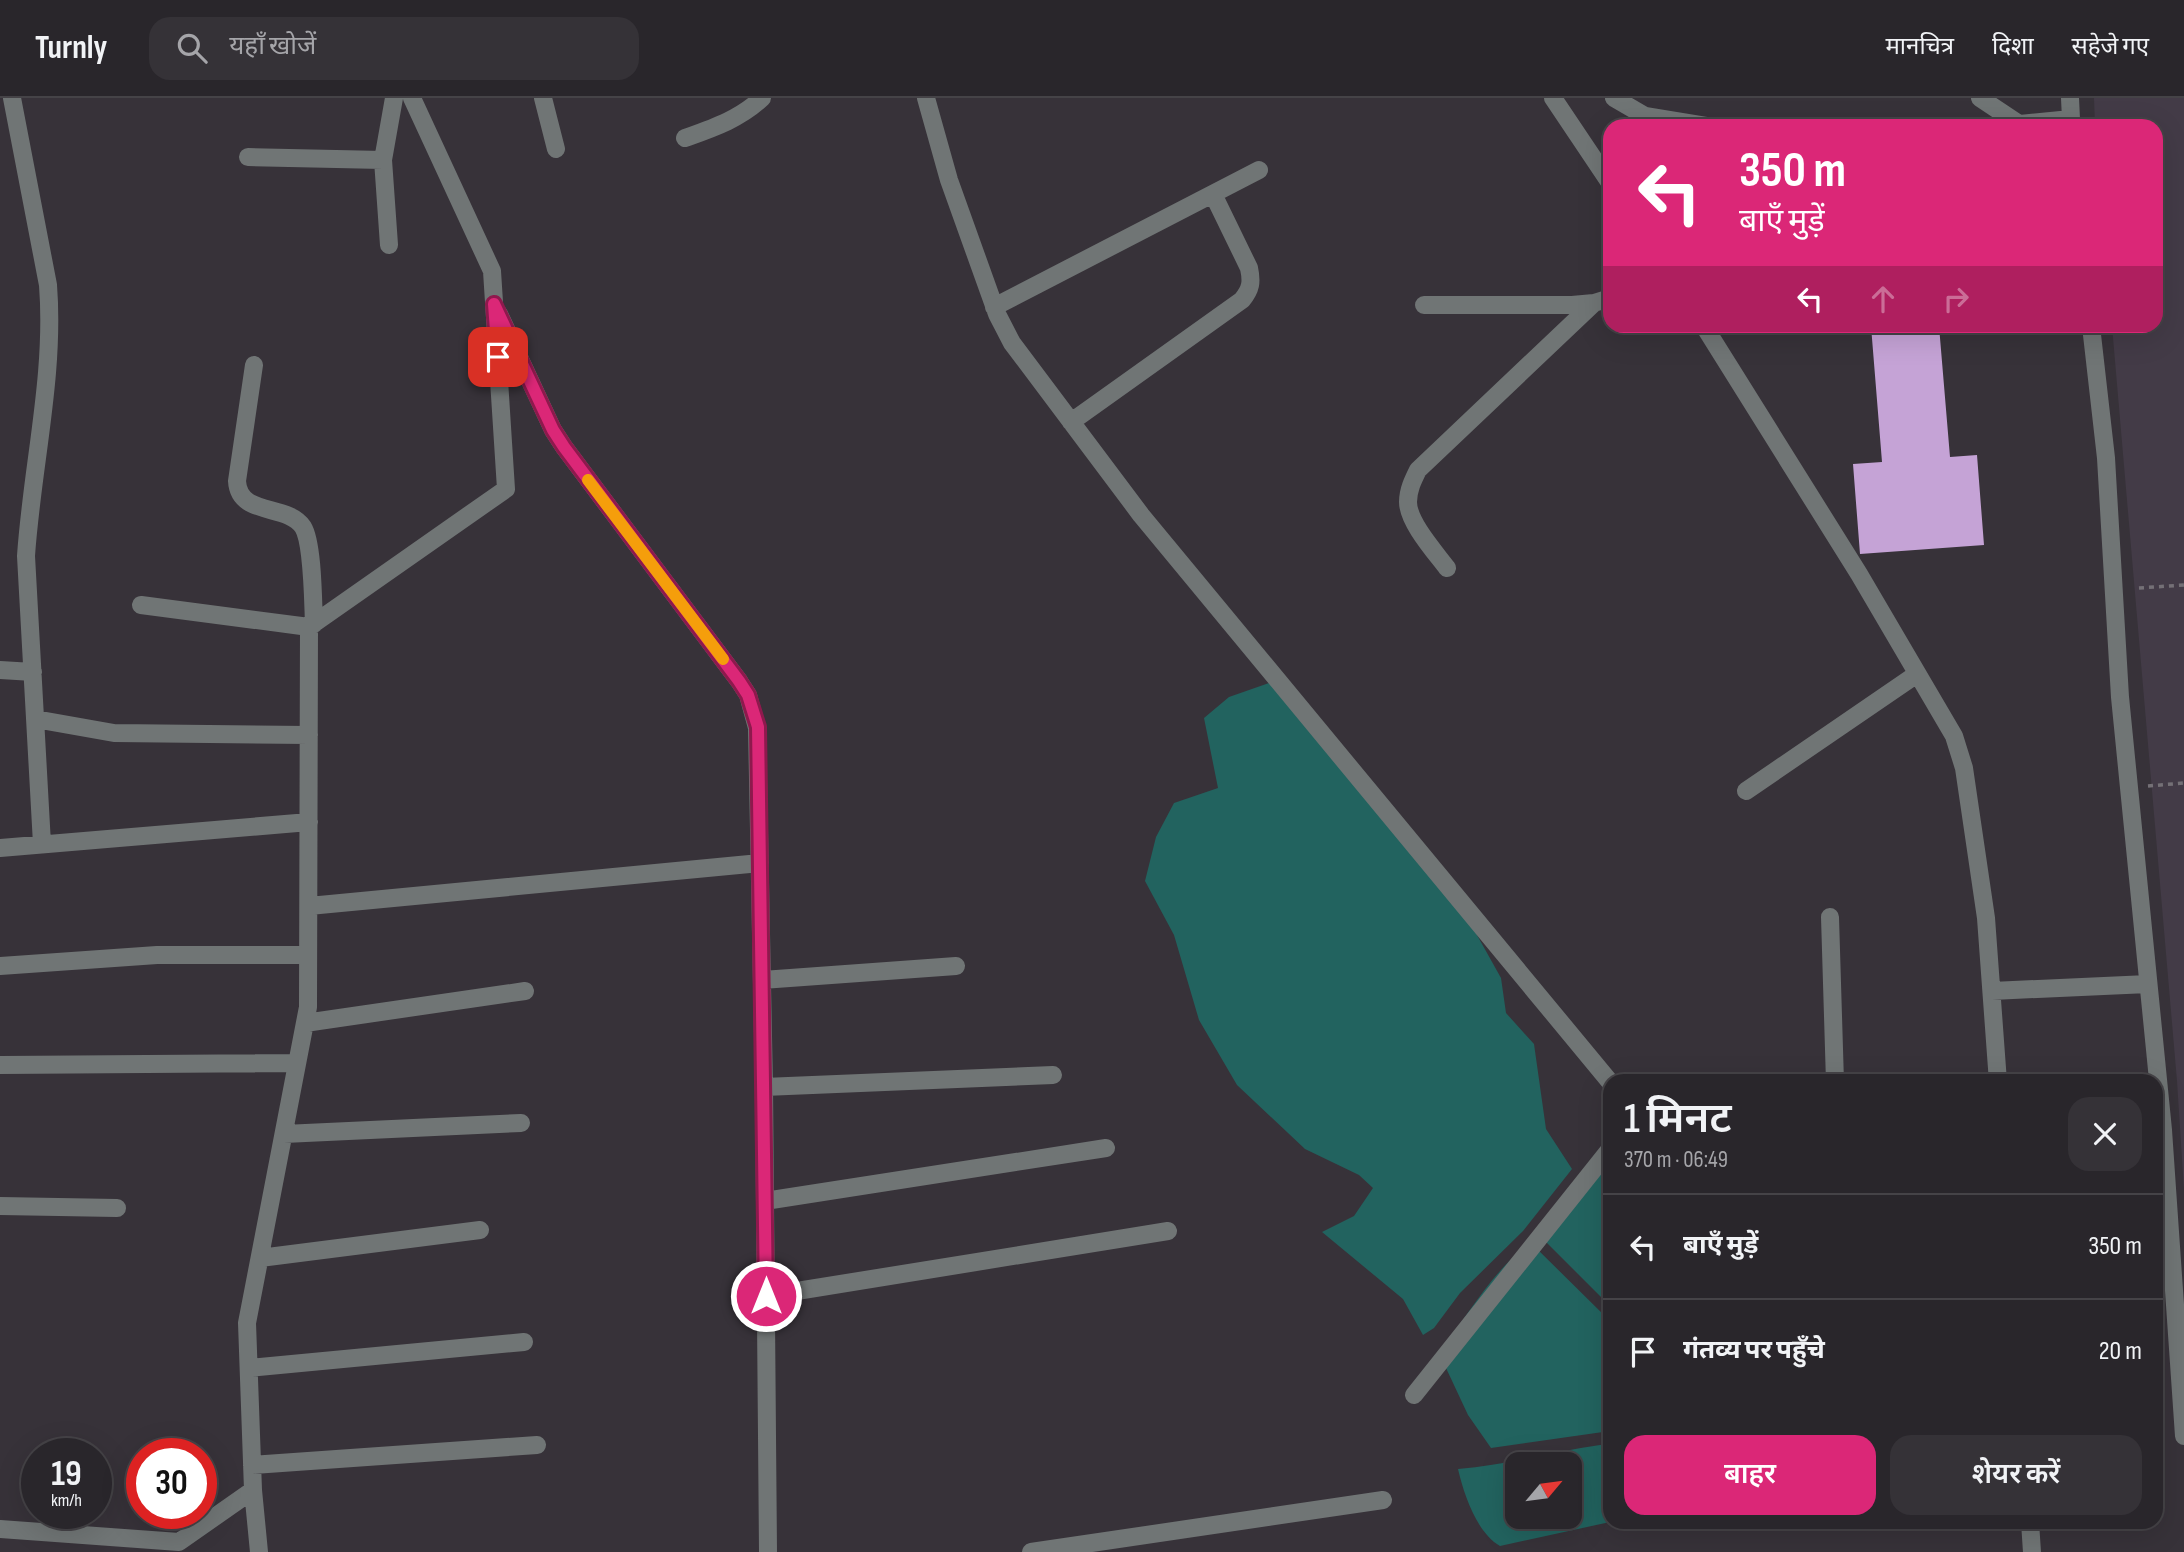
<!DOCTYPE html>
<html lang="hi">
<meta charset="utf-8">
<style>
body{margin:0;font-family:"Sofia Sans Condensed","Noto Sans Devanagari",sans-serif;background:#353237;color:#f1f3f6;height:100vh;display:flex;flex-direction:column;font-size:26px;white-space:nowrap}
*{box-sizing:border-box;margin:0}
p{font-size:23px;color:#a5a5a9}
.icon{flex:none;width:38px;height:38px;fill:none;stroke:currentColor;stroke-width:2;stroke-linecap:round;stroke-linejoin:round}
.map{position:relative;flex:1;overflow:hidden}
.sheet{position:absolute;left:1603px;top:976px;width:560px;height:455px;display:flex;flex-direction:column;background:#29262b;border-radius:21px;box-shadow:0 7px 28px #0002,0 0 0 2px #454347}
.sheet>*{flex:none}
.top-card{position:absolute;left:1603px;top:21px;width:560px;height:214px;border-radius:21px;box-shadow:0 7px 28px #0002,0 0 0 2px #454347;background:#db2777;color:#fff;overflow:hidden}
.needle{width:46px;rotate:61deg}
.fabs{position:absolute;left:1505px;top:1354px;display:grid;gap:14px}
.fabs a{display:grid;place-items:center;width:77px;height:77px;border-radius:14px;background:#29262b;box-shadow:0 7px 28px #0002,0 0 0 2px #454347;font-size:35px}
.speed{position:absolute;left:21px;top:1340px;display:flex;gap:14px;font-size:35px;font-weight:700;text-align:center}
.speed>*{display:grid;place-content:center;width:91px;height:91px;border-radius:50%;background:#29262b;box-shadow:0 7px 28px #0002,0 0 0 2px #454347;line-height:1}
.speed small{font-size:18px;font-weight:400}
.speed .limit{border:10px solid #d22;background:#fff;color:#111}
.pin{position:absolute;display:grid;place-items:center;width:60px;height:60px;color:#fff;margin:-30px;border-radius:14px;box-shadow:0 4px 10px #0006}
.me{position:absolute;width:77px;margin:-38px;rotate:0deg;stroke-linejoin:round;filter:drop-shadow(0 0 5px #0008)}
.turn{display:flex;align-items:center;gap:24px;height:147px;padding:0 21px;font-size:32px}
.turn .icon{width:91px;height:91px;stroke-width:2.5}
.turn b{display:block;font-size:49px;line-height:60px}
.lanes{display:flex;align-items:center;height:66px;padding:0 21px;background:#0003;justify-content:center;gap:35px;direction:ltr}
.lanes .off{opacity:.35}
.round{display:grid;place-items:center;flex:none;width:74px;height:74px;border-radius:21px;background:#353237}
.headline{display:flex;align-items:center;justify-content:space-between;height:119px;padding:0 21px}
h1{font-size:42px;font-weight:600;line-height:52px}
.primary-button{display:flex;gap:14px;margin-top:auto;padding:14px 21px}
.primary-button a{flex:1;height:80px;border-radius:21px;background:#db2777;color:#fff;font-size:28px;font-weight:600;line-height:80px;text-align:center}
.primary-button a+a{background:#353237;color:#f1f3f6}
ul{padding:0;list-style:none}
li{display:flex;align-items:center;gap:21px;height:105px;padding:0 21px;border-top:2px solid #454347}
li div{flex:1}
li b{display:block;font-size:26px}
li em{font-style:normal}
header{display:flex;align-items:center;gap:42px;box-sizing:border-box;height:98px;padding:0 35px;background:#29262b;border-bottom:2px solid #454347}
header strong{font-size:33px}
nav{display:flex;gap:38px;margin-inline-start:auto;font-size:24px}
.search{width:490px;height:63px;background:#353237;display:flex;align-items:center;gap:18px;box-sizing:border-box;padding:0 24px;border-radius:21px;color:#a5a5a9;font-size:26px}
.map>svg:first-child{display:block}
</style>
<header>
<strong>Turnly</strong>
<div class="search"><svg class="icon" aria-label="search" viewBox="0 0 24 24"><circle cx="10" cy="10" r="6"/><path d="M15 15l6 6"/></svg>यहाँ खोजें</div>
<nav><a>मानचित्र</a><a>दिशा</a><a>सहेजे गए</a></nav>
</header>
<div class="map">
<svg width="2184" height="1454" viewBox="0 0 2184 1454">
<rect width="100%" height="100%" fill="#373239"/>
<path fill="#433b47" d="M 2094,0 L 2184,0 L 2184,1092 L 2177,983 L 2112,228 L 2156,228 L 2156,28 L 2095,28 Z"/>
<path fill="#22635f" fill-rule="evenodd" d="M 1269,585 L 1297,601 L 1463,812 L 1501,880 L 1506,915 L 1534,946 L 1546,1031 L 1572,1071 L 1523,1133 L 1460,1195 L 1434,1230 L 1423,1237 L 1403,1201 L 1322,1134 L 1354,1118 L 1373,1090 L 1359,1077 L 1305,1051 L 1237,987 L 1199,922 L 1174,837 L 1145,783 L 1156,739 L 1174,705 L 1218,690 L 1204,620 L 1229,599 Z
M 1610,1069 L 1610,1208 L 1537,1135 L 1602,1072 Z
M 1531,1145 L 1610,1223 L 1610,1333 L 1491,1350 L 1468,1317 L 1439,1255 C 1468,1218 1492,1172 1531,1145 Z
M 1600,1347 L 1610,1347 L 1610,1424 L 1500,1448 C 1477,1435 1464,1397 1458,1371 C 1506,1367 1552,1354 1600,1347 ZM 1517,1367 L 1570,1367 L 1570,1419 L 1517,1419 Z"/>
<path fill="#c5a3d6" d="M 1871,228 L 1939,228 L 1950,359 L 1977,357 L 1984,447 L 1860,456 L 1853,366 L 1882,364 Z"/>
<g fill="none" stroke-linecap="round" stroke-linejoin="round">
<path stroke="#747076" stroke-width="3.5" stroke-dasharray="5 5" stroke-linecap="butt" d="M 2139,490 L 2184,487
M 2148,688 L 2184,685"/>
<path stroke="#707575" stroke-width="18" d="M 12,0 L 48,187 C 55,278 32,368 26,458 L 42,746
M 543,0 L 556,51
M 926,0 L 949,82 L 997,216 L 1012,245 L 1141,417 L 1610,984
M 1553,0 L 1610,85
M 1614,0 L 1645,18 L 1706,28
M 1980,0 L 2019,26
M 2000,28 L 2071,21 L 2070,0
M 685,40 C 713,30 740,21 762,0
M 248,59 L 383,62
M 389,147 L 383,62 L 394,0
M 1424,207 L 1572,207 L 1594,205 L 1610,200
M 994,209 L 1259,72
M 499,216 L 553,332 L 564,349 L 739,583 L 748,597 L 757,630 L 764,989 L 768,1454
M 1704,228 L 1859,476 L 1954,638 L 1964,670 L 1986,820 L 1998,984
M 2091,228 L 2106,360 L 2120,599 L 2163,1032 L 2184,1338
M 254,267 L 237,383 C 239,419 287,405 303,429 C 313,445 313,505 314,526
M 1071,324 L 1242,202 C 1251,191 1252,184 1249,170 L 1213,96
M 1447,470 C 1435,454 1408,424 1408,404 C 1408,392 1413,382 1418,372 L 1594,205
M 141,507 L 309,529
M 0,572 L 33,574
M 35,621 L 114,635 L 309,637
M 1746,693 L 1917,576
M 0,750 L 309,724
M 309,808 L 760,765
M 1830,819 L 1835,984
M 0,868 L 157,857 L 308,857
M 762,882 L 956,868
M 1992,893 L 2148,886
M 305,925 L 525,893
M 0,967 L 297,965
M 764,989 L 1053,977
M 284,1036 L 521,1025
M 765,1103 L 1106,1050
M 0,1108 L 117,1110
M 260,1160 L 480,1132
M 766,1198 L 1168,1133
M 249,1270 L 524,1244
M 1414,1297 L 1610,1051
M 252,1367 L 537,1347
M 253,1392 L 259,1454
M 2030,1424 L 2032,1454
M 0,1431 L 179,1444 L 253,1392 L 247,1225 L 308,909 L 309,529 L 506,391 L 492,173 L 412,0
M 1031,1454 L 1383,1402"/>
</g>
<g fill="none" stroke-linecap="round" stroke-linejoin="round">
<defs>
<path id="route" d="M 498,259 L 494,206 L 553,332 L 564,349 L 739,583 L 748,597 L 758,629 L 766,1198"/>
</defs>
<use href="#route" stroke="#8e194d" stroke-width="18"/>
<use href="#route" stroke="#db2777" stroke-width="12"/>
<path stroke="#f59e0b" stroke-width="12" d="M 588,382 L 723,561"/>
</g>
</svg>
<div class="fabs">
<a><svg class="needle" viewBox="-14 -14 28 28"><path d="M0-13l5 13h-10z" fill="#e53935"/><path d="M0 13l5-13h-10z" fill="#a5a5a9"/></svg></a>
</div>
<div class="speed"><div>19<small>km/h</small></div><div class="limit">30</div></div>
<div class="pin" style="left:498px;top:259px;background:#d93025"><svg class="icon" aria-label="arrive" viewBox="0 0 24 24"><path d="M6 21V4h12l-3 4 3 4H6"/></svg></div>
<svg class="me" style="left:766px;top:1198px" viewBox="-20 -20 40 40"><circle r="17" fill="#db2777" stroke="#fff" stroke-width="3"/><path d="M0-11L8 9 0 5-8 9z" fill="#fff"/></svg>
<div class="top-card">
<div class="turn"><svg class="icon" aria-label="left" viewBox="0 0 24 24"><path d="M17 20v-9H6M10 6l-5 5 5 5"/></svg><div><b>350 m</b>बाएँ मुड़ें</div></div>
<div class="lanes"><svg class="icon" aria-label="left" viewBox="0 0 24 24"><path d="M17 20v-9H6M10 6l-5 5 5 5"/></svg><svg class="icon off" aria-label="ahead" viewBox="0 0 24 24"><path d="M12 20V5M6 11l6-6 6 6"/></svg><svg class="icon off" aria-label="right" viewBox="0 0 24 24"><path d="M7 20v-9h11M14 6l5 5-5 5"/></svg></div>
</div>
<section class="sheet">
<div class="headline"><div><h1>1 मिनट</h1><p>370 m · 06:49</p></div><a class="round"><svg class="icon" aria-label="close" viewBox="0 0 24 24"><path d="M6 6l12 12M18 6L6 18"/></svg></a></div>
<ul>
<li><svg class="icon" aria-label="left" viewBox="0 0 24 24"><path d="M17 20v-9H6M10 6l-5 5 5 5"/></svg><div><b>बाएँ मुड़ें</b></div><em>350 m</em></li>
<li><svg class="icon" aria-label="arrive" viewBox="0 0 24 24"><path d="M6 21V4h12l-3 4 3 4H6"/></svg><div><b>गंतव्य पर पहुँचे</b></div><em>20 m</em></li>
</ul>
<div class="primary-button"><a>बाहर</a><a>शेयर करें</a></div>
</section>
</div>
